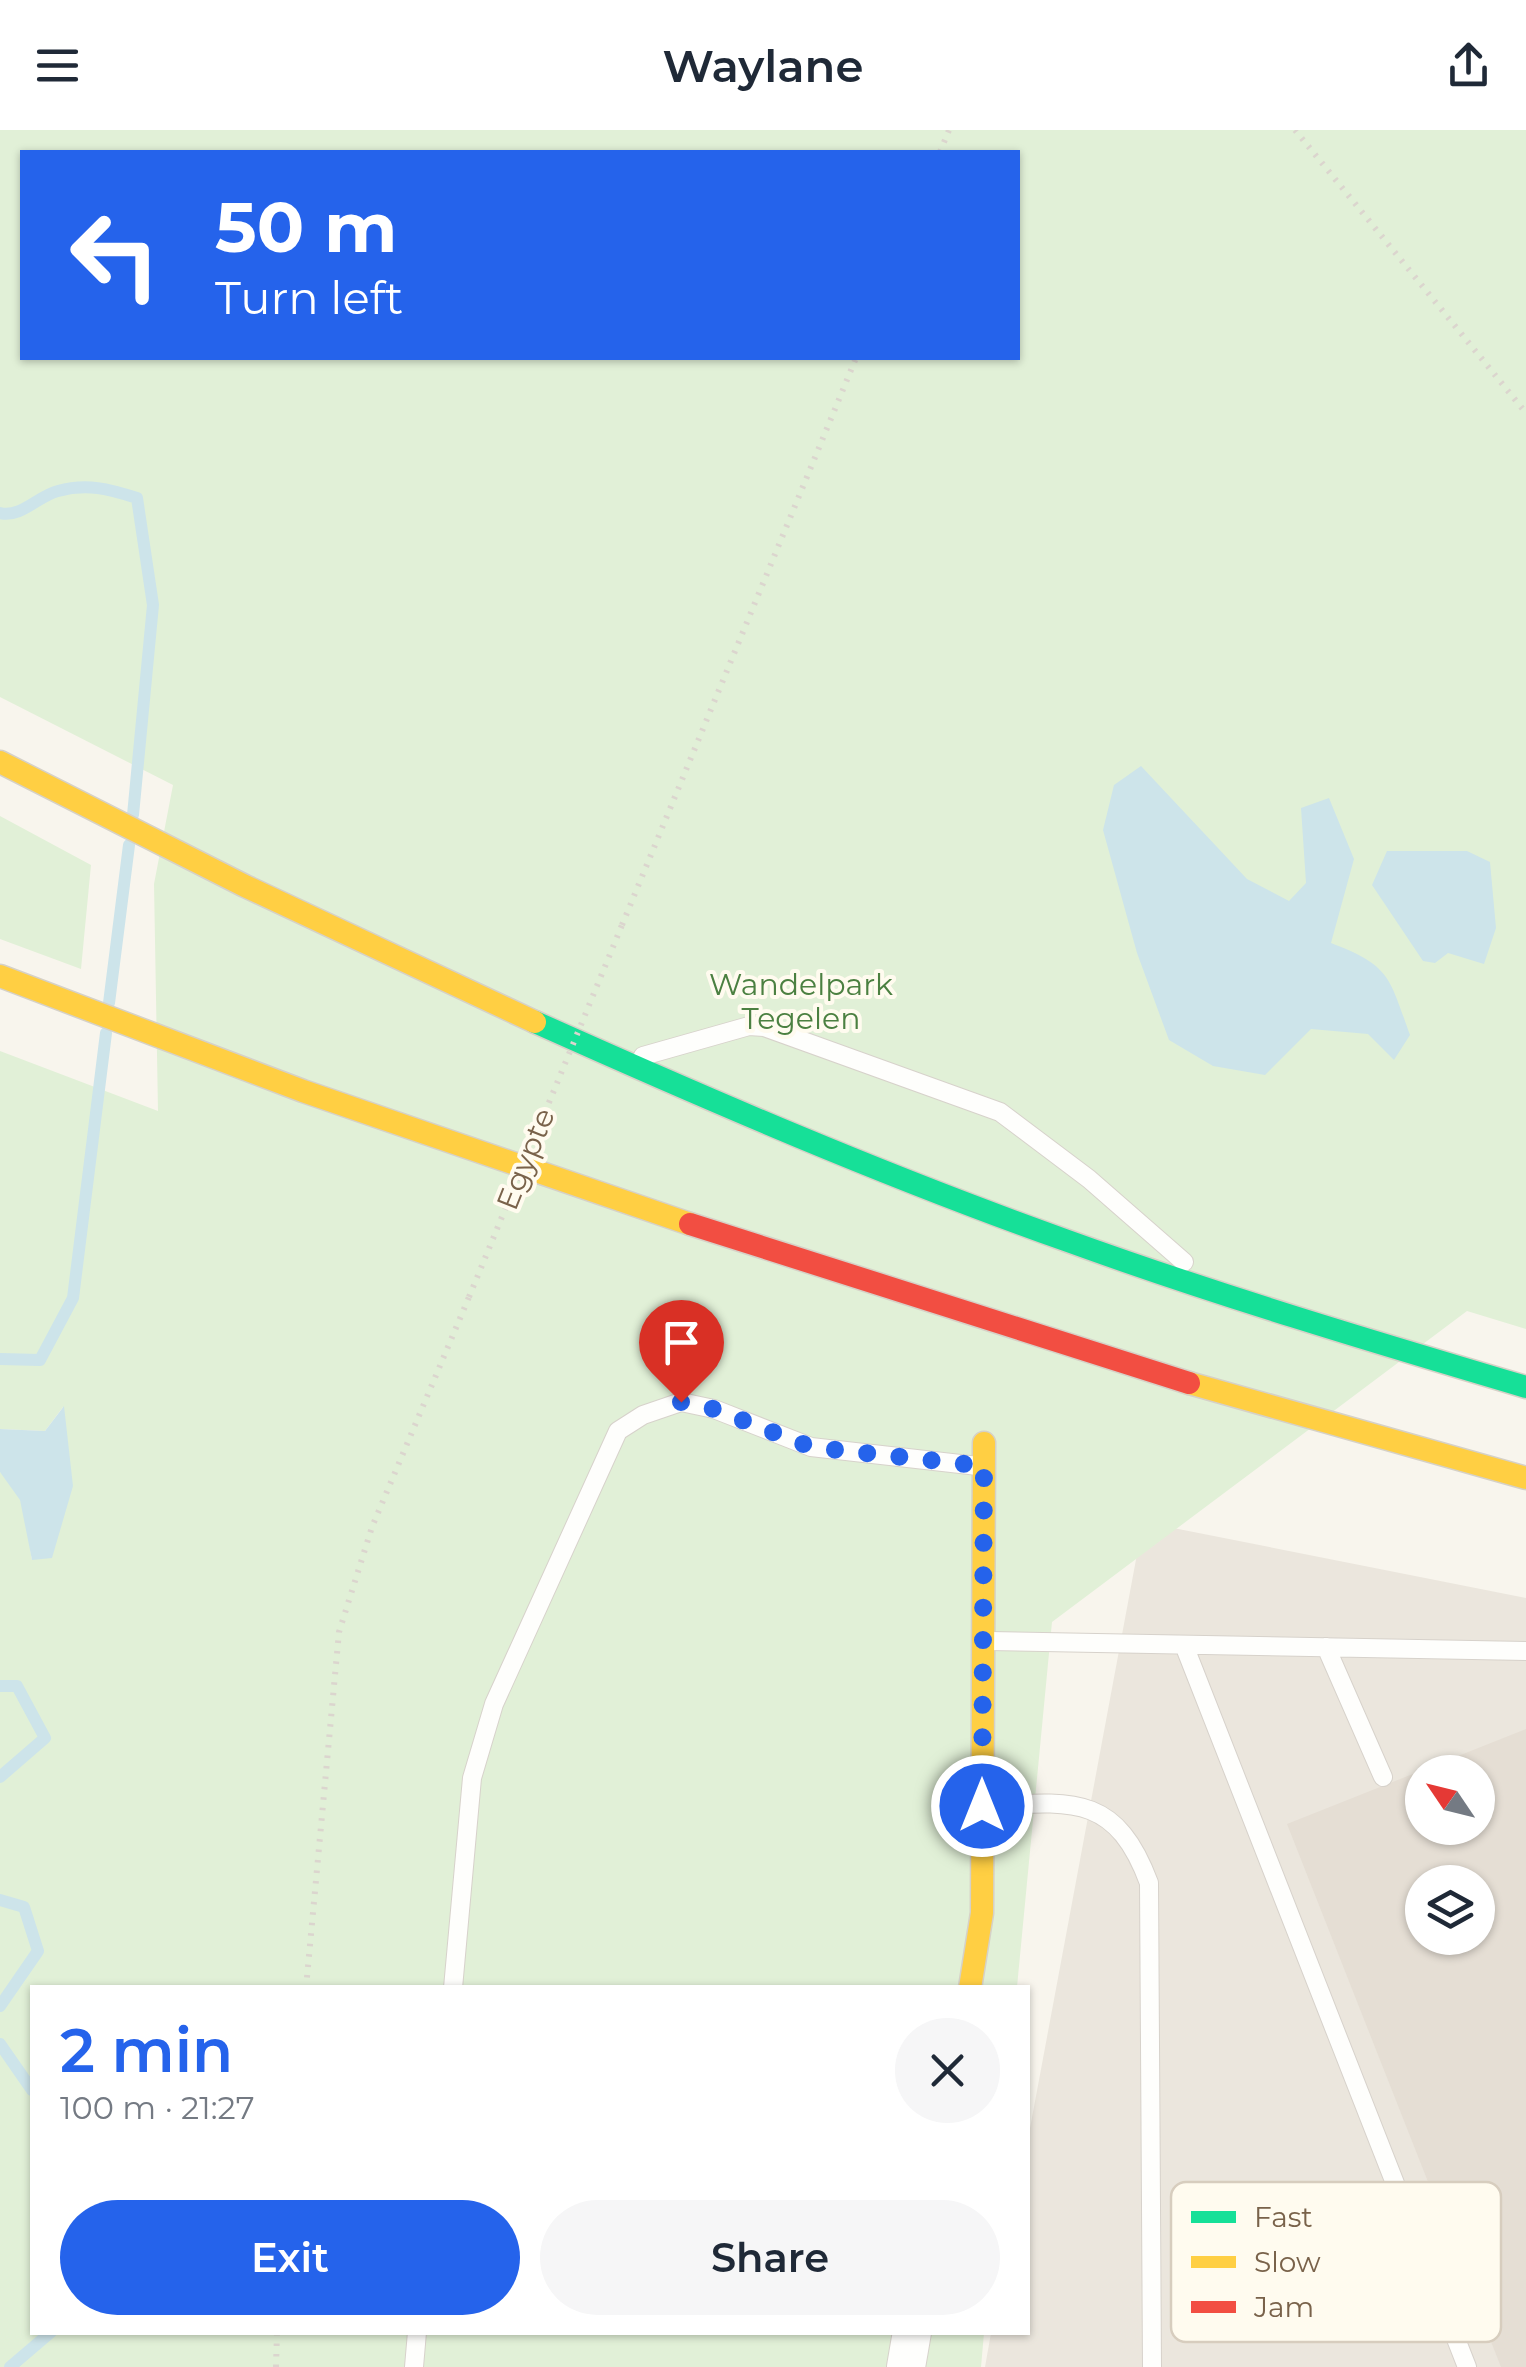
<!DOCTYPE html>
<meta charset="utf-8">
<style>
body{margin:0;font-family:Montserrat,sans-serif;background:#f6f6f7;color:#1f2937;height:100vh;display:flex;flex-direction:column;font-size:38px;white-space:nowrap}
*{box-sizing:border-box;margin:0}
p{font-size:32px;color:#747a83}
.icon{flex:none;width:55px;height:55px;fill:none;stroke:currentColor;stroke-width:2;stroke-linecap:round;stroke-linejoin:round}
.map{position:relative;flex:1;overflow:hidden}
.drawer{position:absolute;left:30px;top:1855px;width:1000px;height:350px;display:flex;flex-direction:column;background:#fff;border-radius:0px;box-shadow:0 2px 8px #0004}
.drawer>*{flex:none}
.guide{position:absolute;left:20px;top:20px;width:1000px;height:210px;border-radius:0px;box-shadow:0 2px 8px #0004;background:#2563eb;color:#fff;overflow:hidden}
.needle{width:65px;rotate:305deg}
.controls{position:absolute;left:1405px;top:1625px;display:grid;gap:20px}
.controls a{display:grid;place-items:center;width:90px;height:90px;border-radius:50%;background:#fff;box-shadow:0 2px 8px #0004;font-size:50px}
.pin{position:absolute;display:grid;place-items:center;width:85px;height:85px;color:#fff;margin:-102px -42px;border-radius:50% 50% 50% 0;rotate:-45deg;box-shadow:0 0 10px #0007}
.pin .icon{rotate:45deg}
.me{position:absolute;width:110px;margin:-55px;rotate:0deg;stroke-linejoin:round;filter:drop-shadow(0 0 8px #0008)}
.turn{display:flex;align-items:center;gap:35px;height:210px;padding:0 30px;font-size:45px}
.turn .icon{width:130px;height:130px;stroke-width:2.5}
.turn b{display:block;font-size:70px;line-height:85px}
.round{display:grid;place-items:center;flex:none;width:105px;height:105px;border-radius:52px;background:#f6f6f7}
.summary{display:flex;align-items:center;justify-content:space-between;height:170px;padding:0 30px}
h1{font-size:60px;font-weight:600;line-height:75px;color:#2563eb}
.primary-button{display:flex;gap:20px;margin-top:auto;padding:20px 30px}
.primary-button a{flex:1;height:115px;border-radius:60px;background:#2563eb;color:#fff;font-size:40px;font-weight:600;line-height:115px;text-align:center}
.primary-button a+a{background:#f6f6f7;color:#1f2937}
header{display:flex;justify-content:space-between;align-items:center;height:130px;padding:0 30px;background:#fff;font-size:45px;font-weight:600}
.map>svg:first-child{display:block}
</style>
<header><svg class="icon" aria-label="menu" viewBox="0 0 24 24"><path d="M4 6h16M4 12h16M4 18h16"/></svg>Waylane<svg class="icon" aria-label="share" viewBox="0 0 24 24"><path d="M12 15V3M7 8l5-5 5 5M5 13v7h14v-7"/></svg></header>
<div class="map">
<svg width="1526" height="2237" viewBox="0 0 1526 2237">
<rect width="100%" height="100%" fill="#f8f5ed"/>
<path fill="#ebe6dd" fill-rule="evenodd" d="M 1143,1392 L 1526,1468 L 1526,2237 L 985,2237 L 991,2203 L 1028,2202 L 1028,2009 ZM 1422,1642 L 1478,1642 L 1478,1698 L 1422,1698 ZM 1422,1752 L 1478,1752 L 1478,1808 L 1422,1808 Z"/>
<path fill="#e1f0d7" fill-rule="evenodd" d="M 0,0 L 1526,0 L 1526,1199 L 1467,1181 L 1052,1492 L 1017,1857 L 32,1858 L 32,2202 L 984,2203 L 981,2237 L 0,2237 L 0,1342 C 26,1357 27,1403 32,1430 L 63,1277 L 45,1301 L 0,1299 L 0,921 L 158,981 L 154,754 L 173,655 L 0,567 ZM 22,22 L 1018,22 L 1018,228 L 22,228 Z
M 0,686 L 91,735 L 81,839 L 0,809 Z"/>
<path fill="#cde4ea" d="M 1141,636 L 1247,749 L 1289,771 L 1306,753 L 1301,678 L 1329,668 L 1354,729 L 1331,813 C 1391,836 1389,847 1410,905 L 1394,930 L 1368,904 L 1311,899 L 1265,945 L 1213,936 L 1169,910 L 1137,823 L 1103,700 L 1114,655 Z
M 1387,721 L 1467,721 L 1490,732 L 1496,798 L 1484,834 L 1448,823 L 1435,833 L 1423,831 L 1372,755 Z
M 64,1276 L 73,1356 L 52,1428 L 32,1430 L 20,1370 L 0,1342 L 0,1299 L 45,1301 Z"/>
<g fill="none" stroke-linecap="round" stroke-linejoin="round">
<path stroke="#cde4ea" stroke-width="12" d="M 0,383 C 21,388 38,366 58,361 C 87,353 109,359 137,368 L 153,475 L 133,685
M 109,873 L 129,715
M 0,1229 L 40,1230 L 73,1168 L 106,903
M 0,1556 L 17,1556 L 45,1608 L 0,1647
M 0,1770 L 24,1777 L 38,1821 L 0,1876
M 0,1914 L 32,1960
M 10,2237 L 51,2202"/>
</g>
<path fill="#e5ded4" fill-rule="evenodd" d="M 1526,1599 L 1526,2237 L 1501,2237 L 1287,1694 ZM 1422,1642 L 1478,1642 L 1478,1698 L 1422,1698 ZM 1422,1752 L 1478,1752 L 1478,1808 L 1422,1808 Z"/>
<g fill="none" stroke-linecap="round" stroke-linejoin="round">
<defs>
<path id="lane" d="M 643,926 L 749,896 L 764,897 L 1000,982 L 1089,1049 L 1184,1132
M 989,1511 L 1526,1521
M 1184,1515 L 1467,2237
M 1326,1517 L 1383,1647
M 988,1676 C 1072,1671 1116,1664 1149,1753 L 1152,2237
M 453,1858 L 472,1648 L 494,1574 L 618,1301 L 643,1285 L 681,1272 L 714,1279 L 811,1317 L 978,1336
M 414,2237 L 417,2202"/>
<path id="street" d="M 906,2237 L 912,2202"/>
<path id="fast" d="M 535,892 C 709,970 885,1046 1065,1110 C 1217,1165 1371,1211 1526,1257"/>
<path id="slow" d="M 0,632 L 245,756 L 535,892
M 0,846 L 303,961 L 690,1094
M 1189,1253 L 1526,1348
M 970,1858 L 982,1783 L 984,1313"/>
<path id="jam" d="M 690,1094 L 1189,1253"/>
</defs>
<use href="#lane" stroke="#d7d2cb" stroke-width="20"/>
<use href="#street" stroke="#d7d2cb" stroke-width="40"/>
<use href="#fast" stroke="#d6d1c7" stroke-width="25"/>
<use href="#slow" stroke="#d6d1c7" stroke-width="25"/>
<use href="#jam" stroke="#d6d1c7" stroke-width="25"/>
<path stroke="#dbd5ce" stroke-width="6" stroke-dasharray="2.5 8" stroke-linecap="butt" d="M 1295,0 L 1526,283
M 940,22 L 949,0
M 622,795 L 856,228
M 306,1858 L 339,1502 L 372,1397 L 469,1167
M 276,2237 L 277,2202"/>
<use href="#lane" stroke="#fefefc" stroke-width="18"/>
<use href="#street" stroke="#fefefc" stroke-width="38"/>
<use href="#fast" stroke="#16e098" stroke-width="22"/>
<use href="#slow" stroke="#ffcf43" stroke-width="22"/>
<use href="#jam" stroke="#f24e42" stroke-width="22"/>
<path stroke="#dbd5ce" stroke-width="6" stroke-dasharray="2.5 8" stroke-linecap="butt" d="M 469,1167 L 622,795"/>
</g>
<g fill="none" stroke-linecap="round" stroke-linejoin="round">
<path stroke="#2563eb" stroke-width="18" stroke-dasharray="0 32.4" d="M 681,1272 L 714,1279 L 811,1317 L 984,1336 L 982,1676"/>
</g>
<g text-anchor="middle" stroke-width="8" stroke-linejoin="round" paint-order="stroke">
<g font-size="30" fill="#4b8041" stroke="#fffbef">
<text x="801" y="865">Wandelpark<tspan x="801" dy="34">Tegelen</tspan></text>
</g>
<g font-size="30" fill="#79624a" stroke="#fffbef">
<text transform="translate(526 1029) rotate(-68)" y="10">Egypte</text>
</g>
</g>
<rect x="1171" y="2052" width="330" height="160" rx="15" fill="#fffbef" stroke="#d7cdbe" stroke-width="2.5"/>
<rect x="1191" y="2081" width="45" height="12" fill="#16e098"/>
<rect x="1191" y="2126" width="45" height="12" fill="#ffcf43"/>
<rect x="1191" y="2171" width="45" height="12" fill="#f24e42"/>
<g font-size="28" fill="#79624a">
<text x="1254" y="2097">Fast</text>
<text x="1254" y="2142">Slow</text>
<text x="1254" y="2187">Jam</text>
</g>
</svg>
<div class="controls">
<a><svg class="needle" viewBox="-14 -14 28 28"><path d="M0-13l5 13h-10z" fill="#e53935"/><path d="M0 13l5-13h-10z" fill="#747a83"/></svg></a>
<a><svg class="icon" aria-label="layers" viewBox="0 0 24 24"><path d="M12 4l9 5-9 5-9-5zM3 14l9 5 9-5"/></svg></a>
</div>
<div class="pin" style="left:681px;top:1272px;background:#d93025"><svg class="icon" aria-label="arrive" viewBox="0 0 24 24"><path d="M6 21V4h12l-3 4 3 4H6"/></svg></div>
<svg class="me" style="left:982px;top:1676px" viewBox="-20 -20 40 40"><circle r="17" fill="#2563eb" stroke="#fff" stroke-width="3"/><path d="M0-11L8 9 0 5-8 9z" fill="#fff"/></svg>
<div class="guide">
<div class="turn"><svg class="icon" aria-label="left" viewBox="0 0 24 24"><path d="M17 20v-9H6M10 6l-5 5 5 5"/></svg><div><b>50 m</b>Turn left</div></div>
</div>
<section class="drawer">
<div class="summary"><div><h1>2 min</h1><p>100 m · 21:27</p></div><a class="round"><svg class="icon" aria-label="close" viewBox="0 0 24 24"><path d="M6 6l12 12M18 6L6 18"/></svg></a></div>
<div class="primary-button"><a>Exit</a><a>Share</a></div>
</section>
</div>
